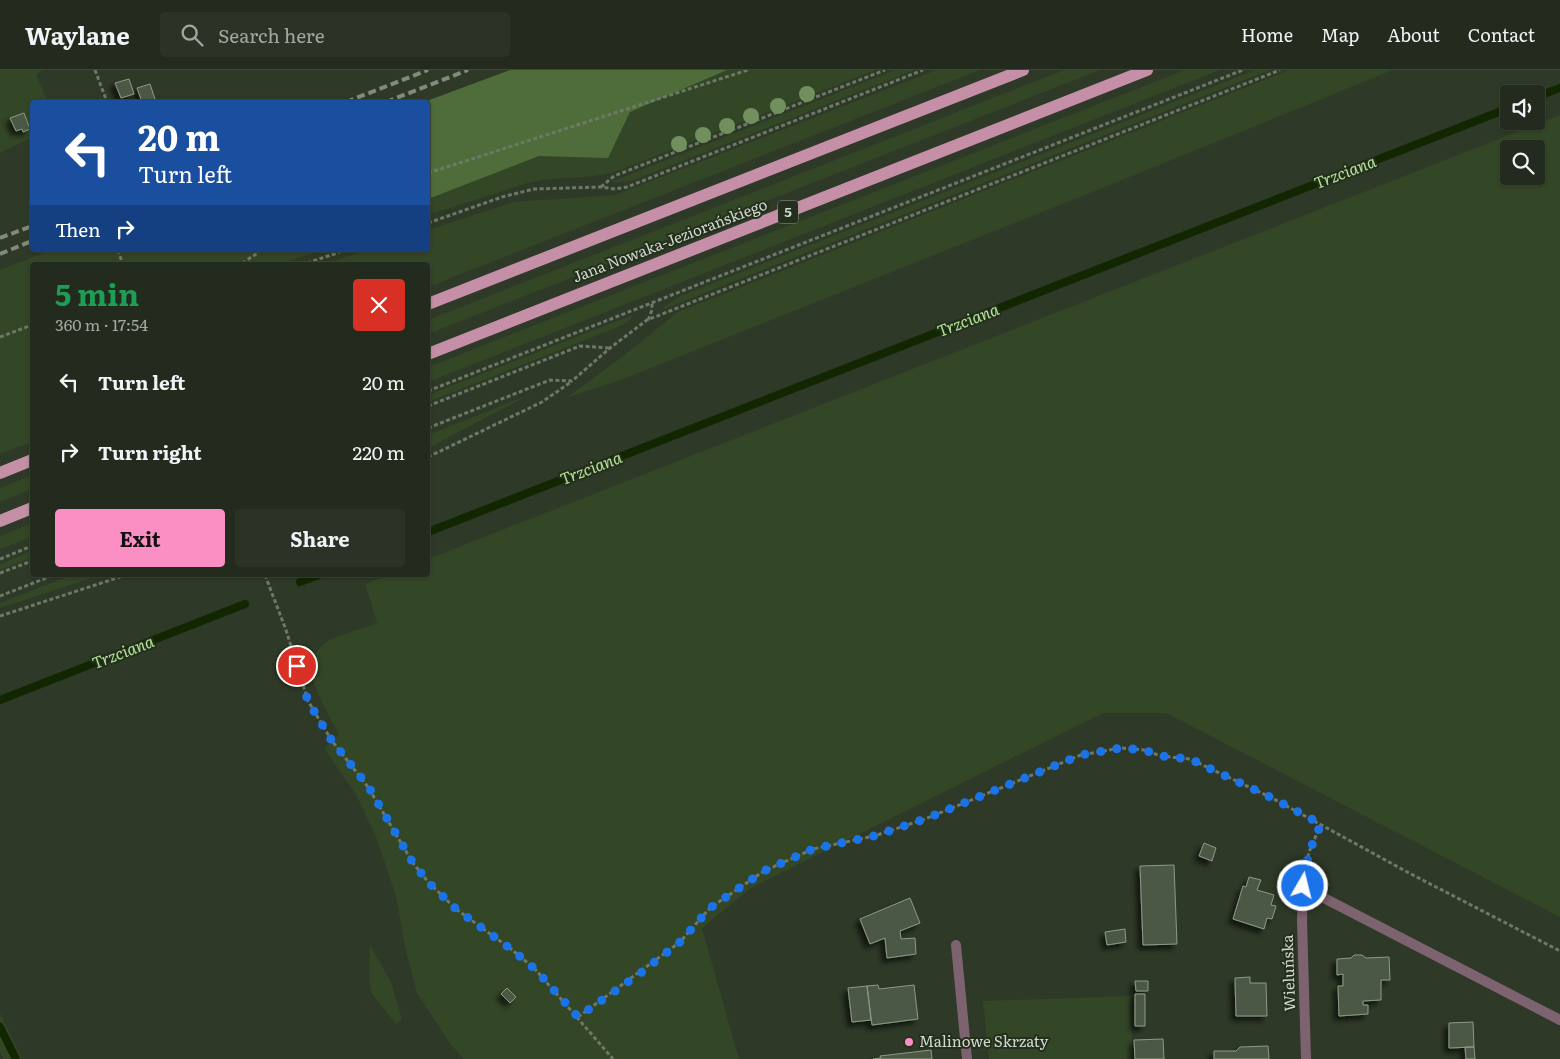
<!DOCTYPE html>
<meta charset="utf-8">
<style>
body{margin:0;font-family:Literata,serif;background:#2a3326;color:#f1f3f6;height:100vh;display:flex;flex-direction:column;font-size:19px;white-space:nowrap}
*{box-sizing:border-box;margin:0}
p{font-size:16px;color:#a2a7a4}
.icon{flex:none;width:28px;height:28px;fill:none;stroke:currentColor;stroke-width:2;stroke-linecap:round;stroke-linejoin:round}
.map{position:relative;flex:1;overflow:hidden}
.panel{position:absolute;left:30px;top:192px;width:400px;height:315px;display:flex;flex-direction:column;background:#222b1d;border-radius:5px;box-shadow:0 1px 4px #0004,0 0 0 1px #3f473b}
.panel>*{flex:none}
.hud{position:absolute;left:30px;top:30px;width:400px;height:152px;border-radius:5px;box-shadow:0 1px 4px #0004,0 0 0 1px #3f473b;background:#1a4fa0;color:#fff;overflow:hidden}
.tools{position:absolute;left:1500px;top:15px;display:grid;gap:10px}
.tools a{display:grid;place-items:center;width:45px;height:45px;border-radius:5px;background:#222b1d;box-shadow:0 1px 4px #0004,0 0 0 1px #3f473b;font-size:25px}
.pin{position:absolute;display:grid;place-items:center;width:42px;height:42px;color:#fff;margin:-21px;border:2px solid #fff;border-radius:50%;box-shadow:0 1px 5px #0007}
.me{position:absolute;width:55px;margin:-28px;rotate:8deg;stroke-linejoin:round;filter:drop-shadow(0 0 4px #0008)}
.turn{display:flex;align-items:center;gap:18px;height:105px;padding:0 25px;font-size:22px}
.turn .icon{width:65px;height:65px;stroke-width:2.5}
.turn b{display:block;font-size:35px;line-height:42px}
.then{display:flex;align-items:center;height:48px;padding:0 25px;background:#0003;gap:10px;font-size:19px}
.round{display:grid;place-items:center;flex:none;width:52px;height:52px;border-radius:5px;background:#2a3326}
.head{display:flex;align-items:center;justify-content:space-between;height:85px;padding:0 25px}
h1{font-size:30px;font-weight:700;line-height:38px;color:#1e9e55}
.cta{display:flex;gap:10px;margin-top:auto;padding:10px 25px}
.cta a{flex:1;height:58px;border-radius:5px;background:#fb8fc4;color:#111;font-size:20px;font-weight:700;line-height:58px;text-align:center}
.cta a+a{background:#2a3326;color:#f1f3f6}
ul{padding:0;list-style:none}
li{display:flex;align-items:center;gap:15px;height:70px;padding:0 25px}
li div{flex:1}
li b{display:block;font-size:19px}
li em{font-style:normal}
header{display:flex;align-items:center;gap:30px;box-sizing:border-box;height:70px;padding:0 25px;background:#222b1d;border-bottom:1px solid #3f473b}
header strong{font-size:24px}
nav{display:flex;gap:28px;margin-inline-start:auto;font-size:18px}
.search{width:350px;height:45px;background:#2a3326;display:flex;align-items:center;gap:12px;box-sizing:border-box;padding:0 18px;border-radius:5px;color:#a2a7a4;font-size:19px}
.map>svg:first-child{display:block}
</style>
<header>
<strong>Waylane</strong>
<div class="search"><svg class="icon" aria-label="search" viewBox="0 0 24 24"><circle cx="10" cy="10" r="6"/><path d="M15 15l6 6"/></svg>Search here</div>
<nav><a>Home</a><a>Map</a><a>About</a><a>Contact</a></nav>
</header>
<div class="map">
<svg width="1560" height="989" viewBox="0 0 1560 989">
<defs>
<filter id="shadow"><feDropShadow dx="-4.5" dy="4.5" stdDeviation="2.5" flood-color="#0009"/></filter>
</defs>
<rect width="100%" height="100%" fill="#2e3927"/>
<path fill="#334626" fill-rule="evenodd" d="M 0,0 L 43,0 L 36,4 L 48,32 L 32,32 L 32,67 L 0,83 Z
M 510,0 L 876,0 L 615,102 C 588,110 559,106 531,112 L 428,145 L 428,32 L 424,32 Z
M 895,0 L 915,0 L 655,102 L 631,111 L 613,113 L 614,111 L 643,99 Z
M 936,0 L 980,0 L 428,217 L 428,195 L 322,195 L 367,180 L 428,180 L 428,160 L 513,132 L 615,125 Z
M 1064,0 L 1100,0 L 428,264 L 428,250 Z
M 1185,0 L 1220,0 L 428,312 L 428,297 Z
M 1255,0 L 1270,0 L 664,239 L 664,237 L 680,226 Z
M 1289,0 L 1393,0 L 1095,121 L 623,309 L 566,328 L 618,290 L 678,242 Z
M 1560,45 L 1560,847 L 1166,643 L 1103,643 L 751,818 L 702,858 L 739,989 L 464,989 L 451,975 L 417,923 L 405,877 L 396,826 L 375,764 L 356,725 L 324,678 L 339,665 C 331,649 313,618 311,601 C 310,588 319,576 330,570 C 344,563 362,559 377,553 L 365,514 L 388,505 L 428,505 L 428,489 ZM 1509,79 L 1536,79 L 1536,106 L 1509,106 Z
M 51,180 L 323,180 L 277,195 L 32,195 L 32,372 L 0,384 L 0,200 Z
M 632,245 L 631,250 L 616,258 L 428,332 L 428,325 Z
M 533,323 L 428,378 L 428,365 Z
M 32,405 L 32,419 L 0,432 L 0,418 Z
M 32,453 L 32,467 L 0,479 L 0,466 Z
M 32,481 L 32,488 L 0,500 L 0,494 Z
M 71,505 L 101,505 L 0,538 L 0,533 Z
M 370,875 L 391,912 L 402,949 L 396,954 L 372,924 L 369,909 Z
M 1130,926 L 1133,989 L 989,989 L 983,931 Z
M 0,943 L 22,989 L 3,989 L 0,982 Z"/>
<path fill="#4f6d3b" d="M 510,0 L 727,0 L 630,42 L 608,88 L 539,86 L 428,129 L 428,32 L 424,32 Z"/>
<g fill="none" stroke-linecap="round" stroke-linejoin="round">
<path stroke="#112601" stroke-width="8" d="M 1536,27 L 1560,18
M 428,462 L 1509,38
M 300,512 L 319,505
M 0,630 L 245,534
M 0,957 L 16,989"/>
</g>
<path fill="#4c5845" stroke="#8d9a85" filter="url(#shadow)" d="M 129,9 L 134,24 L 121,28 L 115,13 Z
M 150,14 L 156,32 L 142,32 L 137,18 Z
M 24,43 L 30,59 L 23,62 L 22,59 L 16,61 L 10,48 Z
M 1204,773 L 1216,778 L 1212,791 L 1199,786 Z
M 1174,795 L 1177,874 L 1143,875 L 1140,796 Z
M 1249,807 L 1261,810 L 1257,820 L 1274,825 L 1271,835 L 1276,836 L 1272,849 L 1267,848 L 1264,859 L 1233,849 L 1243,816 L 1246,817 Z
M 910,828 L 920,853 L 900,861 L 901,869 L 915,868 L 916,884 L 887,888 L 885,868 L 870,874 L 860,849 Z
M 1125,859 L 1126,872 L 1107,875 L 1105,862 Z
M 1354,885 L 1362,885 L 1366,888 L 1389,887 L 1390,910 L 1381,910 L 1381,930 L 1363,931 L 1363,935 L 1368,935 L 1368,944 L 1339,946 L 1338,916 L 1343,916 L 1343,904 L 1337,905 L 1337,889 L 1351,888 Z
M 1250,907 L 1250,913 L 1266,913 L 1267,946 L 1236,946 L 1235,908 Z
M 1135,911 L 1148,911 L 1148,921 L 1136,921 Z
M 878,915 L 879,919 L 914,915 L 918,949 L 872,955 L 867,916 Z
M 867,916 L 871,950 L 852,952 L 848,918 Z
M 507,918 L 516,927 L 510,933 L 501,924 Z
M 1135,924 L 1145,924 L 1145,956 L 1135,956 Z
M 1473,952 L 1474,977 L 1449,978 L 1449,953 Z
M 1163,969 L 1164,989 L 1135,989 L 1134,970 Z
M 1268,976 L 1269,989 L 1214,989 L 1214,981 L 1236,981 L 1240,977 Z
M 1465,977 L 1474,977 L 1475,989 L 1466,989 Z
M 931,980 L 932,989 L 873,989 L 881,988 L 880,986 Z"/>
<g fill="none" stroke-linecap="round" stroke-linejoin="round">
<path stroke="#6e7868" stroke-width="3" stroke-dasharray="4 2.5" stroke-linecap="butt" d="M 95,0 L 107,32
M 428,103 L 748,0
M 601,117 L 614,106 L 885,0
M 428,153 L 502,127 L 534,119 L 601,117 L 615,119 L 627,117 L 923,0
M 118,180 L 123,195
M 236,195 L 244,192 L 262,180
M 301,195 L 346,180
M 648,250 L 652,240 L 652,233
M 0,267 L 32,255
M 428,321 L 1243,0
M 428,336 L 580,276 L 610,278
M 428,358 L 550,310 L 572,311 L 610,278 L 647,250 L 1280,0
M 428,387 L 542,332 L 571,312
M 0,489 L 32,476
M 0,503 L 32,491
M 265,505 L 286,560 L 308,631 L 332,671 L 368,717 L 413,793 L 429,813 L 456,839 L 511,879 L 535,899 L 613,989
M 0,526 L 54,505
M 0,546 L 126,505
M 1305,800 L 1309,782 L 1321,754
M 578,947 L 680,872 L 710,838 L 764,801 L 813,779 L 874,766 L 925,749 L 1081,685 L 1121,678 L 1144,680 L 1161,686 L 1190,689 L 1272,728 L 1409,803 L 1560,881"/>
<path stroke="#7d636f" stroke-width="10" d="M 1302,824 L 1322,827 L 1560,950"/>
<path stroke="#7d636f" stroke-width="10" d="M 1303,817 L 1302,850 L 1306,989
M 956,875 L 967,989"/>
<path stroke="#c48fa7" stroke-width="12" d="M 428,234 L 1023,0
M 428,284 L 1147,0
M 0,403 L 32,390
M 0,451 L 32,438"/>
<path stroke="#818a7b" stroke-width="4" stroke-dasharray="8 4" stroke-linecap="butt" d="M 346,32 L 428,0
M 386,32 L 468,0
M 0,168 L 32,156
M 0,184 L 32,171"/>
</g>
<g fill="#72905e">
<circle cx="807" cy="24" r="8"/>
<circle cx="778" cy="36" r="8"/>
<circle cx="751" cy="46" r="8"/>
<circle cx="727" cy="56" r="8"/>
<circle cx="703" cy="65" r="8"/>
<circle cx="679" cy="74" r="8"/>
</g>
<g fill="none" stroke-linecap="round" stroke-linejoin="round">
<path stroke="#1a73e8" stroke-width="9" stroke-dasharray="0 16.2" d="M 297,596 L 308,631 L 332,671 L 368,716 L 413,793 L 429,813 L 456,839 L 511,879 L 535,899 L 578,947 L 642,902 L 680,872 L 710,838 L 764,801 L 813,779 L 874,766 L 925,749 L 1081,685 L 1121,678 L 1144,680 L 1161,686 L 1190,689 L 1272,728 L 1321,754 L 1309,782 L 1303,816"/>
</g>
<circle fill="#fb8fc4" stroke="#242f1e" stroke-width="2" cx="909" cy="972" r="5"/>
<g text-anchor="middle" stroke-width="4" stroke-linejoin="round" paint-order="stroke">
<rect fill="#242f1e" stroke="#9da598" stroke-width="1" x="778" y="130.5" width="20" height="23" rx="4"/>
<g font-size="14" font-weight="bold" fill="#d1d8cd">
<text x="788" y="147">5</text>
</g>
<g font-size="15" fill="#d1d8cd" stroke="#242f1e">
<text transform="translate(670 171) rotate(-21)" y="5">Jana Nowaka-Jeziorańskiego</text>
<text transform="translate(1289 903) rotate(-92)" y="5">Wieluńska</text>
</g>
<g font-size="15" fill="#d1d8cd" stroke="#242f1e" text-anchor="start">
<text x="919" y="977">Malinowe Skrzaty</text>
</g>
<g font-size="16" font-style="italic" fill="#b5e497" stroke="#242f1e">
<text transform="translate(1345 102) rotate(-21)" y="6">Trzciana</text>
<text transform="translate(968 250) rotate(-21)" y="6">Trzciana</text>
<text transform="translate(591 398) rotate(-21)" y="6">Trzciana</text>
<text transform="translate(123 582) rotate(-21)" y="6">Trzciana</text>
</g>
</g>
</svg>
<div class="tools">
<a><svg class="icon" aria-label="sound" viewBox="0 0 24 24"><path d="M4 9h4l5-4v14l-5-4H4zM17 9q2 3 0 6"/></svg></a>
<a><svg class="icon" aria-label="search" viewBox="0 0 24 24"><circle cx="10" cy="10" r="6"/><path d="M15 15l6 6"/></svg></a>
</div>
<div class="pin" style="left:297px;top:596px;background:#d93025"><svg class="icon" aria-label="arrive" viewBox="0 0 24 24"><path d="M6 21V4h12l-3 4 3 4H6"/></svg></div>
<svg class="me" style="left:1303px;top:816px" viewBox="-20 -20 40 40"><circle r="17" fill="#1a73e8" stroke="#fff" stroke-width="3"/><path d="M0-11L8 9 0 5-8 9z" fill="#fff"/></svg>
<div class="hud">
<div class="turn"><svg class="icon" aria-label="left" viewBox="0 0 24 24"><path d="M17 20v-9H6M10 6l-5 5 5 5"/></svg><div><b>20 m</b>Turn left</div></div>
<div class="then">Then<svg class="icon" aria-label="right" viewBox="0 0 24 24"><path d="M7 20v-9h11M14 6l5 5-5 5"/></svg></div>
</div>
<section class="panel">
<div class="head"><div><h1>5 min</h1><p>360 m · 17:54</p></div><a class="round" style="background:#d93025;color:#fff"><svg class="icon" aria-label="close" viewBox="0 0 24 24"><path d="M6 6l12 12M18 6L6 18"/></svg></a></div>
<ul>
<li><svg class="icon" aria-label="left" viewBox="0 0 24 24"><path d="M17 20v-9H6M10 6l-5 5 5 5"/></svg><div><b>Turn left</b></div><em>20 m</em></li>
<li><svg class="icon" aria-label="right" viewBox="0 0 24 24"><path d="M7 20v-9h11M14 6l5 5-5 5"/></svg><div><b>Turn right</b></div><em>220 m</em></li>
</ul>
<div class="cta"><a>Exit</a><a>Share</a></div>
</section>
</div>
